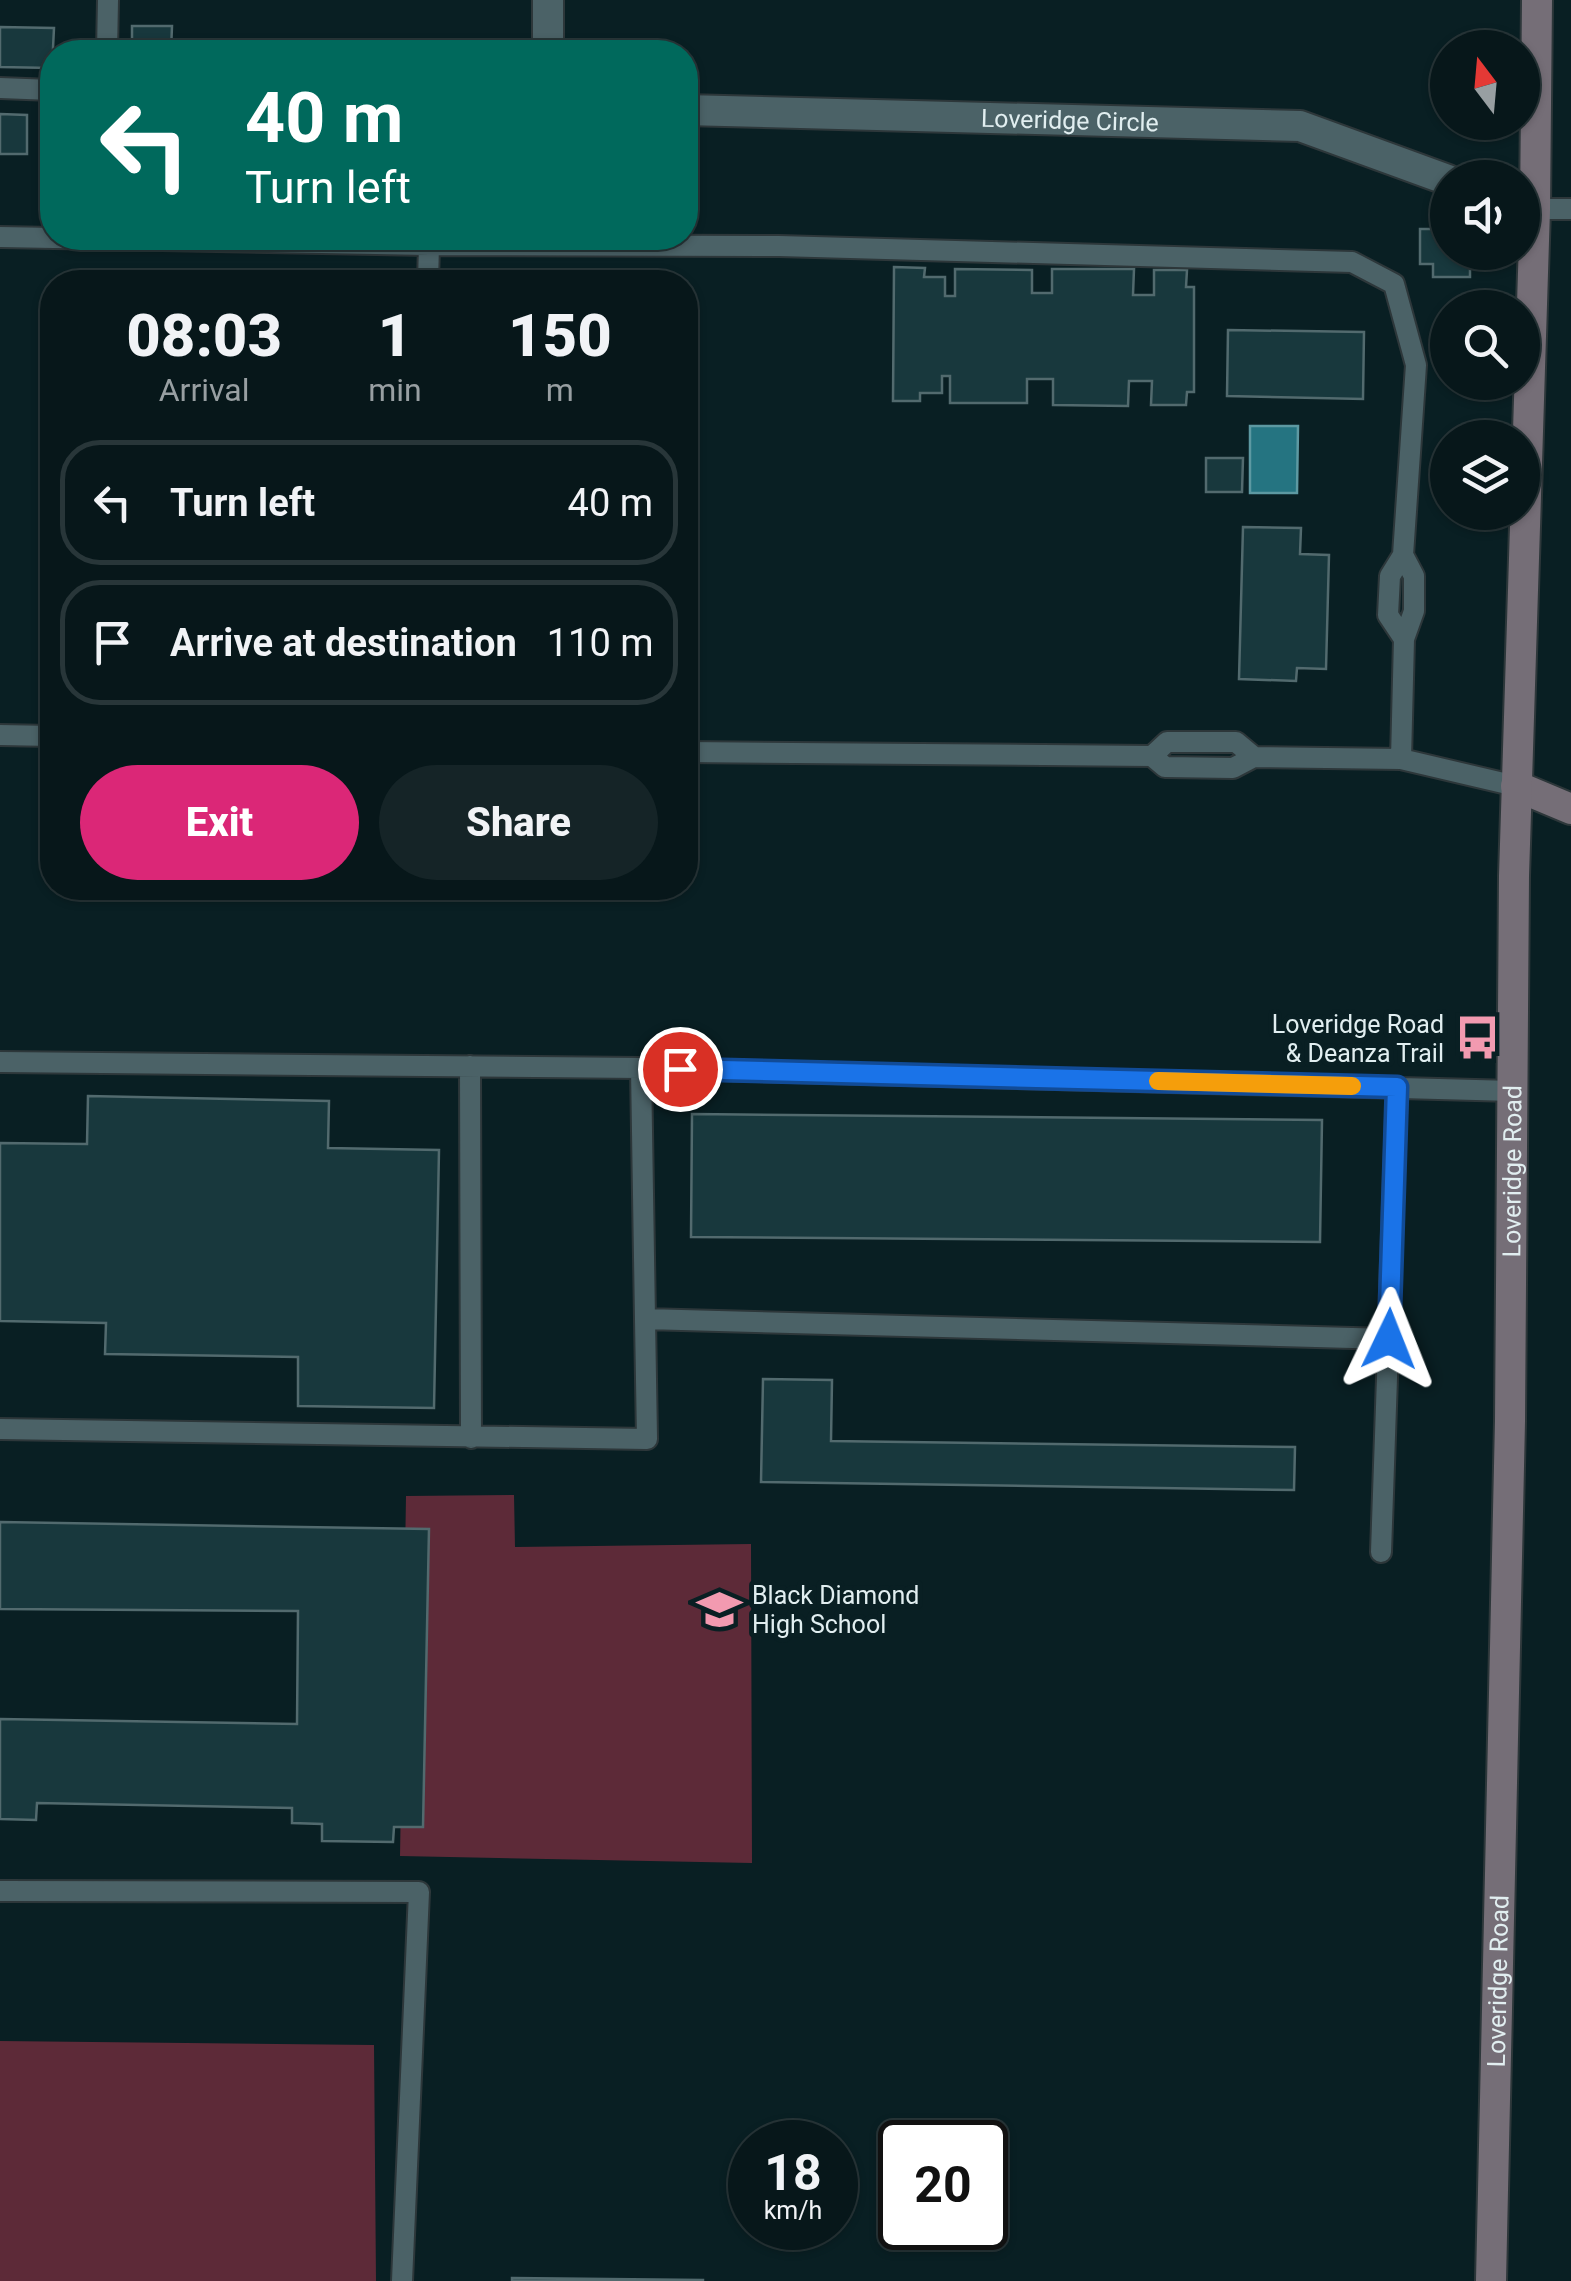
<!DOCTYPE html>
<style>
body{margin:0;font-family:Roboto,sans-serif;background:#152427;color:#f1f3f6;height:100vh;display:flex;flex-direction:column;font-size:38px;white-space:nowrap}
*{box-sizing:border-box;margin:0}
p{font-size:32px;color:#989fa2}
.icon{flex:none;width:55px;height:55px;fill:none;stroke:currentColor;stroke-width:2;stroke-linecap:round;stroke-linejoin:round}
.map{position:relative;flex:1;overflow:hidden}
.panel{position:absolute;left:40px;top:270px;width:658px;height:630px;display:flex;flex-direction:column;background:#07171a;border-radius:40px;box-shadow:0 2px 8px #0004,0 0 0 2px #283639}
.panel>*{flex:none}
.banner{position:absolute;left:40px;top:40px;width:658px;height:210px;border-radius:40px;box-shadow:0 2px 8px #0004,0 0 0 2px #283639;background:#00695c;color:#fff;overflow:hidden}
.needle{width:65px;rotate:344deg}
.tools{position:absolute;left:1430px;top:30px;display:grid;gap:20px}
.tools a{display:grid;place-items:center;width:110px;height:110px;border-radius:50%;background:#07171a;box-shadow:0 2px 8px #0004,0 0 0 2px #283639;font-size:50px}
.speed{position:absolute;left:728px;top:2120px;display:flex;gap:20px;font-size:50px;font-weight:700;text-align:center}
.speed>*{display:grid;place-content:center;width:130px;height:130px;border-radius:50%;background:#07171a;box-shadow:0 2px 8px #0004,0 0 0 2px #283639;line-height:1}
.speed small{font-size:25px;font-weight:400}
.speed .limit{border:5px solid #111;border-radius:15px;background:#fff;color:#111}
.pin{position:absolute;display:grid;place-items:center;width:85px;height:85px;color:#fff;margin:-42px;border:5px solid #fff;border-radius:50%;box-shadow:0 2px 10px #0007}
.me{position:absolute;width:110px;margin:-55px;rotate:2deg;stroke-linejoin:round;filter:drop-shadow(0 0 8px #0008)}
.turn{display:flex;align-items:center;gap:35px;height:210px;padding:0 40px;font-size:45px}
.turn .icon{width:130px;height:130px;stroke-width:2.5}
.turn b{display:block;font-size:70px;line-height:85px}
.eta{display:flex;justify-content:space-evenly;align-items:center;height:170px;text-align:center}
.eta b{font-size:60px;font-weight:800;line-height:70px}
.action{display:flex;gap:20px;margin-top:auto;padding:20px 40px}
.action a{flex:1;height:115px;border-radius:60px;background:#db2777;color:#fff;font-size:40px;font-weight:800;line-height:115px;text-align:center}
.action a+a{background:#152427;color:#f1f3f6}
ul{padding:0;list-style:none}
li{display:flex;align-items:center;gap:30px;height:125px;margin:0 20px 15px;padding:0 20px;border:5px solid #283639;border-radius:40px}
li div{flex:1}
li b{display:block;font-size:38px}
li em{font-style:normal}
.map>svg:first-child{display:block}
</style>
<div class="map">
<svg width="1571" height="2281" viewBox="0 0 1571 2281">
<rect width="100%" height="100%" fill="#091f23"/>
<path fill="#5d2a38" d="M 514,1495 L 515,1547 L 751,1544 L 752,1863 L 400,1856 L 406,1496 Z
M 0,2041 L 374,2045 L 376,2281 L 0,2281 Z"/>
<path fill="#257481" stroke="#5d99a2" stroke-width="2.5" d="M 1250,426 L 1298,426 L 1297,493 L 1250,493 Z"/>
<path fill="#18383d" stroke="#526a6e" stroke-width="2.5" d="M 132,26 L 172,26 L 171,52 L 132,52 Z
M 0,27 L 54,28 L 52,68 L 0,67 Z
M 0,114 L 27,115 L 27,154 L 0,154 Z
M 43,114 L 52,114 L 52,154 L 42,154 Z
M 1420,229 L 1448,229 L 1448,252 L 1470,252 L 1470,277 L 1433,277 L 1433,264 L 1420,264 Z
M 894,267 L 925,268 L 924,277 L 945,277 L 945,296 L 955,296 L 955,269 L 1032,270 L 1032,293 L 1052,293 L 1052,269 L 1134,269 L 1133,295 L 1154,295 L 1154,270 L 1187,270 L 1186,287 L 1194,287 L 1194,392 L 1187,392 L 1186,405 L 1151,405 L 1152,381 L 1129,381 L 1128,406 L 1053,405 L 1053,379 L 1027,379 L 1027,403 L 950,403 L 950,376 L 942,376 L 942,393 L 920,393 L 920,401 L 893,401 Z
M 1228,330 L 1364,332 L 1363,399 L 1227,396 Z
M 1206,458 L 1243,458 L 1242,492 L 1206,492 Z
M 1243,527 L 1301,528 L 1300,554 L 1329,555 L 1326,669 L 1297,668 L 1296,681 L 1239,679 Z
M 88,1096 L 329,1101 L 328,1148 L 439,1150 L 434,1408 L 298,1406 L 298,1357 L 105,1354 L 106,1323 L 0,1321 L 0,1143 L 87,1144 Z
M 692,1114 L 1322,1120 L 1320,1242 L 691,1237 Z
M 763,1379 L 832,1380 L 831,1441 L 1295,1447 L 1294,1490 L 761,1482 Z
M 0,1522 L 429,1529 L 423,1827 L 394,1827 L 393,1842 L 322,1841 L 322,1824 L 292,1823 L 292,1808 L 37,1803 L 36,1820 L 0,1819 L 0,1719 L 297,1724 L 298,1611 L 0,1609 Z
M 512,2278 L 703,2280 L 703,2281 L 512,2281 Z"/>
<g fill="none" stroke-linecap="round" stroke-linejoin="round">
<defs>
<path id="service" d="M 107,52 L 108,0
M 0,88 L 52,90
M 1535,209 L 1571,209
M 0,237 L 429,245 L 779,246 L 1352,262 L 1394,284 L 1416,365 L 1403,555 L 1390,576 L 1388,615 L 1404,639
M 428,282 L 429,245
M 0,735 L 52,736
M 685,752 L 1152,756 L 1165,767 L 1233,768 L 1254,757 L 1401,759 L 1516,786
M 1152,756 L 1167,742 L 1236,742 L 1254,757
M 1401,759 L 1404,639 L 1414,611 L 1414,576 L 1403,555
M 0,1062 L 641,1068
M 470,1066 L 471,1438
M 1389,1339 L 645,1319 L 641,1068 L 1513,1091
M 0,1429 L 647,1439 L 645,1319
M 1381,1552 L 1397,1087
M 0,1891 L 419,1892 L 402,2281"/>
<g id="minor">
<path d="M 548,52 L 548,0"/>
<path id="s1" d="M 685,110 L 1300,126 L 1448,180"/>
</g>
<g id="secondary">
<path d="M 1516,786 L 1571,809"/>
<path id="s2" d="M 1491,2281 L 1510,1421 L 1514,876 L 1535,209 L 1537,0"/>
</g>
</defs>
<use href="#service" stroke="#2d373a" stroke-width="24"/>
<use href="#minor" stroke="#2d373a" stroke-width="34"/>
<use href="#secondary" stroke="#2d373a" stroke-width="34"/>
<use href="#service" stroke="#4b6267" stroke-width="20"/>
<use href="#minor" stroke="#4b6267" stroke-width="30"/>
<use href="#secondary" stroke="#756e77" stroke-width="30"/>
</g>
<g fill="none" stroke-linecap="round" stroke-linejoin="round">
<defs>
<path id="route" d="M 680,1069 L 1397,1087 L 1389,1339"/>
</defs>
<use href="#route" stroke="#114b97" stroke-width="25"/>
<use href="#route" stroke="#1a73e8" stroke-width="18"/>
<path stroke="#f59e0b" stroke-width="18" d="M 1158,1081 L 1352,1086"/>
</g>
<defs>
<symbol id="bus-bare" viewBox="-9 -9 18 18"><path d="M-5-6H5V4H4V6H2V4H-2V6H-4V4H-5ZM-3.5-4V0h7V-4ZM-3.5 1.2v1.5H-2V1.2ZM2 1.2v1.5H3.5V1.2Z" fill="#f29ab0" stroke="#091f23" stroke-width="2.5" paint-order="stroke"/></symbol>
<symbol id="school-bare" viewBox="-9 -9 18 18"><path d="M0-5L7-2L0 1L-7-2ZM-4 1L0 2.5L4 1V4Q0 6-4 4Z" fill="#f29ab0" stroke="#091f23" stroke-width="2.5" paint-order="stroke"/></symbol>
</defs>
<g fill-rule="evenodd">
<use href="#bus-bare" x="1446" y="1006" width="63" height="63"/>
<use href="#school-bare" x="688" y="1578" width="63" height="63"/>
</g>
<g text-anchor="middle" stroke-width="10" stroke-linejoin="round" paint-order="stroke">
<g font-size="25" fill="#e1eef0" stroke="#091f23">
<text dy="9" stroke="none"><textPath href="#s1" startOffset="385">Loveridge Circle</textPath></text>
<text dy="9" stroke="none"><textPath href="#s2" startOffset="1110">Loveridge Road</textPath></text>
<text dy="9" stroke="none"><textPath href="#s2" startOffset="300">Loveridge Road</textPath></text>
</g>
<g font-size="25" fill="#e1eef0" stroke="#091f23" text-anchor="end">
<text x="1444" y="1033">Loveridge Road<tspan x="1444" dy="29">&amp; Deanza Trail</tspan></text>
<text x="752" y="1604" text-anchor="start">Black Diamond<tspan x="752" dy="29">High School</tspan></text>
</g>
</g>
</svg>
<div class="tools">
<a><svg class="needle" viewBox="-14 -14 28 28"><path d="M0-13l5 13h-10z" fill="#e53935"/><path d="M0 13l5-13h-10z" fill="#989fa2"/></svg></a>
<a><svg class="icon" aria-label="sound" viewBox="0 0 24 24"><path d="M4 9h4l5-4v14l-5-4H4zM17 9q2 3 0 6"/></svg></a>
<a><svg class="icon" aria-label="search" viewBox="0 0 24 24"><circle cx="10" cy="10" r="6"/><path d="M15 15l6 6"/></svg></a>
<a><svg class="icon" aria-label="layers" viewBox="0 0 24 24"><path d="M12 4l9 5-9 5-9-5zM3 14l9 5 9-5"/></svg></a>
</div>
<div class="speed"><div>18<small>km/h</small></div><div class="limit">20</div></div>
<div class="pin" style="left:680px;top:1069px;background:#d93025"><svg class="icon" aria-label="arrive" viewBox="0 0 24 24"><path d="M6 21V4h12l-3 4 3 4H6"/></svg></div>
<svg class="me" style="left:1389px;top:1339px" viewBox="-20 -20 40 40"><path d="M0-17L14 15 0 8-14 15z" fill="#1a73e8" stroke="#fff" stroke-width="4"/></svg>
<div class="banner">
<div class="turn"><svg class="icon" aria-label="left" viewBox="0 0 24 24"><path d="M17 20v-9H6M10 6l-5 5 5 5"/></svg><div><b>40 m</b>Turn left</div></div>
</div>
<section class="panel">
<div class="eta">
<div><b>08:03</b><p>Arrival</p></div>
<div><b>1</b><p>min</p></div>
<div><b>150</b><p>m</p></div>
</div>
<ul>
<li><svg class="icon" aria-label="left" viewBox="0 0 24 24"><path d="M17 20v-9H6M10 6l-5 5 5 5"/></svg><div><b>Turn left</b></div><em>40 m</em></li>
<li><svg class="icon" aria-label="arrive" viewBox="0 0 24 24"><path d="M6 21V4h12l-3 4 3 4H6"/></svg><div><b>Arrive at destination</b></div><em>110 m</em></li>
</ul>
<div class="action"><a>Exit</a><a>Share</a></div>
</section>
</div>
